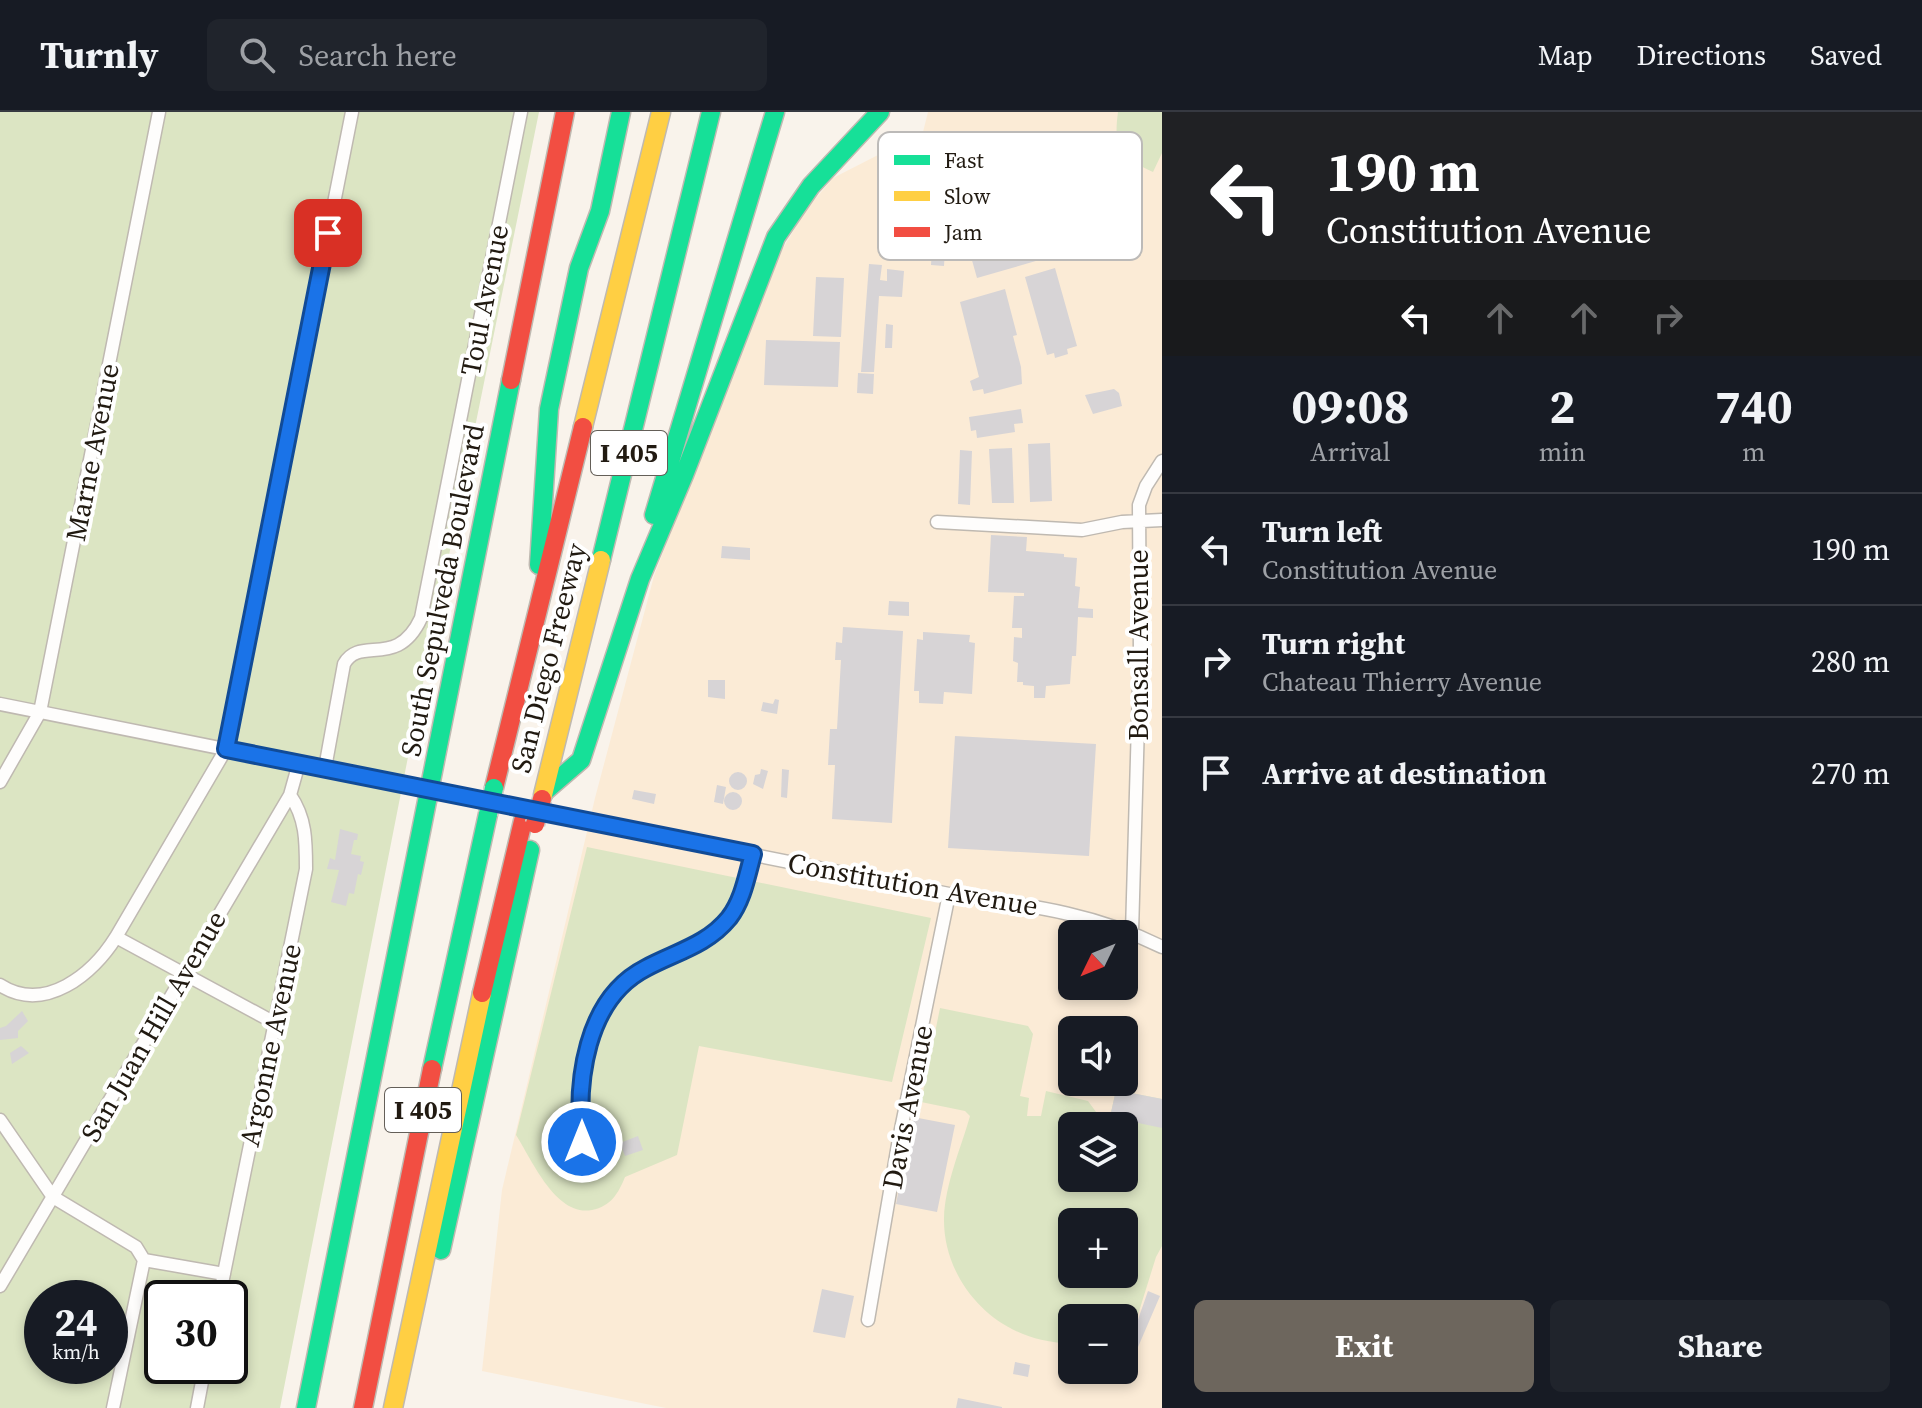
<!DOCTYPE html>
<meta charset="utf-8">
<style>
body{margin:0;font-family:"Source Serif 4",serif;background:#20242c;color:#f1f3f6;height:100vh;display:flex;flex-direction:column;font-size:30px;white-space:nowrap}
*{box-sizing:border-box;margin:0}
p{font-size:26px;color:#9ea1a6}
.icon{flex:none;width:44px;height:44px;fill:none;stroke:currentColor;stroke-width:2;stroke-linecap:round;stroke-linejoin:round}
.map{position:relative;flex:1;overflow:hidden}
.panel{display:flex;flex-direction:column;background:#171b24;width:760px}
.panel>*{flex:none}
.hud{background:#202124;color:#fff;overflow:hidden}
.needle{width:52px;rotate:227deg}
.controls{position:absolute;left:1058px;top:808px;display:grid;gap:16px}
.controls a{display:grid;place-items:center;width:80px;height:80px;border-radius:12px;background:#171b24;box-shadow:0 4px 12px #0003;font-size:40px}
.speed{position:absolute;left:24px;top:1168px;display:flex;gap:16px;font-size:40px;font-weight:700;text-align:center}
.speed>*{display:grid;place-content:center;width:104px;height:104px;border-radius:50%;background:#171b24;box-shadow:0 4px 12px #0003;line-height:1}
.speed small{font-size:20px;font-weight:400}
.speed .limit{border:4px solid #111;border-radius:12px;background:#fff;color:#111}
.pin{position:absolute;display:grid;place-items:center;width:68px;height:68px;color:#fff;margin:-34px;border-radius:16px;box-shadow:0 4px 12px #0006}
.me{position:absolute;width:88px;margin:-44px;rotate:0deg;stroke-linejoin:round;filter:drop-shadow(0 0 6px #0008)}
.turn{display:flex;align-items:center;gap:28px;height:168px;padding:0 32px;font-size:36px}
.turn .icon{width:104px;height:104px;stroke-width:2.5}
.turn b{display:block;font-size:56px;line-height:68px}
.lanes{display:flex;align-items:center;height:76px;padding:0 32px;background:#0003;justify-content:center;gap:40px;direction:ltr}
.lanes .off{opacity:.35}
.eta{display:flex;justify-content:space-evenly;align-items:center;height:136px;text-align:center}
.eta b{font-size:48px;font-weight:700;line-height:56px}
.button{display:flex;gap:16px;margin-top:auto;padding:16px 32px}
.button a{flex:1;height:92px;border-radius:12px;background:#6d665d;color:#fff;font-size:32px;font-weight:700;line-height:92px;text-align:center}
.button a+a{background:#20242c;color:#f1f3f6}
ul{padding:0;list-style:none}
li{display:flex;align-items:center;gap:24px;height:112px;padding:0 32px;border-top:2px solid #363941}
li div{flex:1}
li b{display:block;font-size:30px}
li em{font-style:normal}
header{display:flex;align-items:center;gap:48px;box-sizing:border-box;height:112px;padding:0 40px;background:#171b24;border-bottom:2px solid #363941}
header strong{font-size:38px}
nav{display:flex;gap:44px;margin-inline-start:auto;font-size:28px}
.search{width:560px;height:72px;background:#20242c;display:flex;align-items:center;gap:20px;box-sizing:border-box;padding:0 28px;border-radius:12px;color:#9ea1a6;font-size:30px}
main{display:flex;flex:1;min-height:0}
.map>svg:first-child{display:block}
</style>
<header>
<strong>Turnly</strong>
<div class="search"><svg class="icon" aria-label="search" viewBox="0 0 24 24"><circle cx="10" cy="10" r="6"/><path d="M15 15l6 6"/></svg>Search here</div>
<nav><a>Map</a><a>Directions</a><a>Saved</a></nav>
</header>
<main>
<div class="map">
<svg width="1162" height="1296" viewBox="0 0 1162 1296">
<rect width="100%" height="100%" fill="#f9f3eb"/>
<path fill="#fbebd6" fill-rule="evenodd" d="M 928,0 L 1162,0 L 1162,1296 L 666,1296 L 482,1259 L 502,1078 L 595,686 L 654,464 L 763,178 L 783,136 L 806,98 L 833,66 L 923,20 ZM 1072,822 L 1124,822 L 1124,874 L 1072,874 ZM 1072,918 L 1124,918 L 1124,970 L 1072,970 ZM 1072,1014 L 1124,1014 L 1124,1066 L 1072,1066 ZM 1072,1110 L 1124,1110 L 1124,1162 L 1072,1162 ZM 1072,1206 L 1124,1206 L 1124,1258 L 1072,1258 Z"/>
<path fill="#dce5c3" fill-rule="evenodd" d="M 0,0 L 539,0 L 408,645 L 280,1296 L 0,1296 ZM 42,1186 L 110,1186 L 110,1254 L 42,1254 ZM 162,1186 L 230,1186 L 230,1254 L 162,1254 Z
M 1118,0 L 1162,0 L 1162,41 L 1153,60 C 1120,44 1113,37 1118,0 Z
M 587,735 L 931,806 L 892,970 L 699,934 L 677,1043 L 625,1065 C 618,1082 611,1094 592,1098 C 556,1105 532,1048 516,1023 Z
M 940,896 L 1028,914 L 1033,922 L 1020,984 L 1029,986 L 1027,1004 L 1041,1004 L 1046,979 L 1088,989 L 1099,1004 L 1110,1005 L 1116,978 L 1162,987 L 1162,1134 L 1156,1145 L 1126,1241 L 1124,1206 L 1072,1206 L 1072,1233 C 1056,1230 1039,1229 1023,1222 C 977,1204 943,1157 944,1106 C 945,1072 961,1036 970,1004 L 965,999 L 921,990 ZM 1072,1014 L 1124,1014 L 1124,1066 L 1072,1066 ZM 1072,1110 L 1124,1110 L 1124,1162 L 1072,1162 Z"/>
<path fill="#d7d4d6" d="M 937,58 L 950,59 L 944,154 L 931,153 Z
M 1042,83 L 1047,99 L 1041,101 L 1053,144 L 977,166 L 964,120 L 1026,102 L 1023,89 Z
M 869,152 L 882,153 L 880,168 L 887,169 L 887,157 L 904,159 L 902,185 L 879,184 L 874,260 L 861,260 Z
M 1055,156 L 1077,234 L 1067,237 L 1068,242 L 1055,246 L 1054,241 L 1047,243 L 1025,165 Z
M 816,165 L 844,166 L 841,225 L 813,224 Z
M 1005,177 L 1017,223 L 1013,224 L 1021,255 L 1022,272 L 984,282 L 983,277 L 973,279 L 970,269 L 979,265 L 960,190 Z
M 886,212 L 893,213 L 892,236 L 885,236 Z
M 766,228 L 840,230 L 838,275 L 764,273 Z
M 858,261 L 874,262 L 873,282 L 857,281 Z
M 1114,277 L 1119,281 L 1122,294 L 1093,302 L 1085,283 Z
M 1021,297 L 1023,311 L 1014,312 L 1015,320 L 977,326 L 976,318 L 971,319 L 969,305 Z
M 1050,331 L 1052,389 L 1030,390 L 1028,332 Z
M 1012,336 L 1014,391 L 992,391 L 989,337 Z
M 960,338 L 972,339 L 970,393 L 958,392 Z
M 991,423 L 1027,425 L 1026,439 L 1064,442 L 1064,445 L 1077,446 L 1075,474 L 1080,475 L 1078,496 L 1093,497 L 1093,506 L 1078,505 L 1076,544 L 1072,544 L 1070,572 L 1046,574 L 1045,586 L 1034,586 L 1034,574 L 1023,573 L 1023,570 L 1017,570 L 1018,551 L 1013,549 L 1014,525 L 1022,526 L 1022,516 L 1012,516 L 1014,484 L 1024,484 L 1024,481 L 988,480 Z
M 722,434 L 750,436 L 750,448 L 721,446 Z
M 889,489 L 909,490 L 909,504 L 888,503 Z
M 843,515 L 903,519 L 892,711 L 832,707 L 835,653 L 828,653 L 830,617 L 837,617 L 841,548 L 835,548 L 836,530 L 842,531 Z
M 923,520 L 970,523 L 969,530 L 975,531 L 972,582 L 944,580 L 943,592 L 919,591 L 919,579 L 914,579 L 917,527 L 923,528 Z
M 708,568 L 725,568 L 725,587 L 708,585 Z
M 775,587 L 779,588 L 777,602 L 761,599 L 763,590 L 773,592 Z
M 955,624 L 1096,632 L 1089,744 L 948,736 Z
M 761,657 L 768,659 L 763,677 L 753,672 L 755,663 L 760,662 Z
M 782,657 L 789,658 L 787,686 L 781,685 Z
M729 669a9 9 0 1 1 18 0a9 9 0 1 1-18 0Z
M 717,673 L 726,675 L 723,692 L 714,690 Z
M 634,678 L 656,682 L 654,692 L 632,687 Z
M724 689a9 9 0 1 1 18 0a9 9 0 1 1-18 0Z
M 340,717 L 358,722 L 357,728 L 354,728 L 351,742 L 361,744 L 360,749 L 364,750 L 361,763 L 358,762 L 354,782 L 349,781 L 346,794 L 331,790 L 339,758 L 327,757 L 330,746 L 335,748 Z
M 22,899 L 28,909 L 18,919 L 18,926 L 0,928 L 0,916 L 6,914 Z
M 21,934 L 29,941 L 12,952 L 10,941 Z
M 1116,978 L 1162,987 L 1162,1016 L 1110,1005 Z
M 913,1005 L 955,1013 L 937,1100 L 896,1092 Z
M 638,1024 L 643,1038 L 625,1044 L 620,1031 Z
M 822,1177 L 854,1184 L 845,1226 L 813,1220 Z
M 1148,1179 L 1160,1184 L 1135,1242 L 1127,1239 Z
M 1015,1250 L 1030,1253 L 1028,1265 L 1013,1262 Z
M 958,1286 L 1002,1295 L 1002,1296 L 956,1296 Z"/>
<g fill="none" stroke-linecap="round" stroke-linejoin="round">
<defs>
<path id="street" d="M 937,410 L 1082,418 L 1122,410 L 1162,408
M 0,592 L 949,782 C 1025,793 1092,800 1162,835
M 325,656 L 344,552 C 360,523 397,558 421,506 L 521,0
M 0,670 L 40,600 L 159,0
M 1132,820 L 1140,541 L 1139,393 L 1146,374 L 1162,349
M 116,825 L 275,911
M 0,873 C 45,902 93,862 116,825 L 226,637 L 352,0
M 0,1008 L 53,1085 L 136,1135 L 144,1148 L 224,1162
M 584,1062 C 579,1000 573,908 630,866 C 645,855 663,850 680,842 C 728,821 740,790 753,742
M 0,1174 L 290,683 L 299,651
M 219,1186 L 306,757 C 306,729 306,706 290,683
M 868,1208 L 899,1027 L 949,782
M 113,1296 L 144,1148
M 197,1296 L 205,1254"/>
<path id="fast" d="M 654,403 L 775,0
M 601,448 L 711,0
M 539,453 L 549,297 L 579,156 L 600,99 L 621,0
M 544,680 L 581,648 L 640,467 L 684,363 L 776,125 L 811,74 L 880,0
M 432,957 L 488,702
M 441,1138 L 530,738
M 306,1296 L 511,268"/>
<path id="slow" d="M 583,315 L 661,0
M 543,683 L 601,448
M 393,1296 L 482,881"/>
<path id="jam" d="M 511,268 L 565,0
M 494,676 L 583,315
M 482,881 L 523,709
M 363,1296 L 432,957"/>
</defs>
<use href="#street" stroke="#bfb9b1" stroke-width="15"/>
<use href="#fast" stroke="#bfb9b1" stroke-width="21"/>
<use href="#slow" stroke="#bfb9b1" stroke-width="21"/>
<use href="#jam" stroke="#bfb9b1" stroke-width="21"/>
<use href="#street" stroke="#fefdfc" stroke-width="12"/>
<use href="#fast" stroke="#16e098" stroke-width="18"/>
<use href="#slow" stroke="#ffcf43" stroke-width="18"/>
<use href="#jam" stroke="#f24e42" stroke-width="18"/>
<defs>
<path id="fast-bridge" d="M 488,702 L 494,676"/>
<path id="jam-bridge" d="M 535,712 L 542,687"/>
</defs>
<use href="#fast-bridge" stroke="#d0cdc8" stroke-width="21" stroke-linecap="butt"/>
<use href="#jam-bridge" stroke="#d0cdc8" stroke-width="21" stroke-linecap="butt"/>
<use href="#fast-bridge" stroke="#16e098" stroke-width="18"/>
<use href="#jam-bridge" stroke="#f24e42" stroke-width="18"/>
</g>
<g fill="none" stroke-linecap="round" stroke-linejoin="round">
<defs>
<path id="route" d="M 328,121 L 226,637 L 753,742 C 747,763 743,788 729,806 C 707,833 676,840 646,856 C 585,887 576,970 582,1030"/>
</defs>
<use href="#route" stroke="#114b97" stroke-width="20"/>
<use href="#route" stroke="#1a73e8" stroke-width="14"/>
</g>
<g text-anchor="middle" stroke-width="8" stroke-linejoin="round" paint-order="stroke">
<g fill="#fff" stroke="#645f58" stroke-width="2">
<rect x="591" y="319" width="76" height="44" rx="6"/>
<rect x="385" y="976" width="76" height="44" rx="6"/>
</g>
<g font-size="26" font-weight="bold" fill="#211a11">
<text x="629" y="350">I 405</text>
<text x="423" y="1007">I 405</text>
</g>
<g font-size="28" fill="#211a11" stroke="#fff">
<text transform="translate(484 188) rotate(-79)" y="10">Toul Avenue</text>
<text transform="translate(92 340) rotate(-79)" y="10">Marne Avenue</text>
<text transform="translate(442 478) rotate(-79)" y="10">South Sepulveda Boulevard</text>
<text transform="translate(1138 533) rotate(-90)" y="10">Bonsall Avenue</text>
<text transform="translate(548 546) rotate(-76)" y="10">San Diego Freeway</text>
<text transform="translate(913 772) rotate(10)" y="10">Constitution Avenue</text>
<text transform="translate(153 914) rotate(-60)" y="10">San Juan Hill Avenue</text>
<text transform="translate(270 933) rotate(-78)" y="10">Argonne Avenue</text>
<text transform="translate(907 995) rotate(-79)" y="10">Davis Avenue</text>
</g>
</g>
<rect x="878" y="20" width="264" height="128" rx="12" fill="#fff" stroke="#bcbab8" stroke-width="2"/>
<rect x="894" y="43" width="36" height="10" fill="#16e098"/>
<rect x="894" y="79" width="36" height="10" fill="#ffcf43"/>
<rect x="894" y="115" width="36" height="10" fill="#f24e42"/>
<g font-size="22" fill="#211a11">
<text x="944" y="56">Fast</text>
<text x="944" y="92">Slow</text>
<text x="944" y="128">Jam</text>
</g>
</svg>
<div class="controls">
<a><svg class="needle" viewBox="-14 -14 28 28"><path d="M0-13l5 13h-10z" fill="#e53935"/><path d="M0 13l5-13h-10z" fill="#9ea1a6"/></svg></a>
<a><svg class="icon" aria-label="sound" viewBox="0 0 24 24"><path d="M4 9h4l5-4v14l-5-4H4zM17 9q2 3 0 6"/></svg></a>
<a><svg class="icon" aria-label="layers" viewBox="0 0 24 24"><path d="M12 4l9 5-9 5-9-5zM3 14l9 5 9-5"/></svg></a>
<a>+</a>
<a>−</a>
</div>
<div class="speed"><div>24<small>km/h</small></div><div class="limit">30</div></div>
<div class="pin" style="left:328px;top:121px;background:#d93025"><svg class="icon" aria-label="arrive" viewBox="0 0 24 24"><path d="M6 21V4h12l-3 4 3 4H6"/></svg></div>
<svg class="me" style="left:582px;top:1030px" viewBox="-20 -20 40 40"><circle r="17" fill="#1a73e8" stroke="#fff" stroke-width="3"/><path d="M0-11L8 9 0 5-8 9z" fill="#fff"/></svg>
</div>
<section class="panel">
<div class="hud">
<div class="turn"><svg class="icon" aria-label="left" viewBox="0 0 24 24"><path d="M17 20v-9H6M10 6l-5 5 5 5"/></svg><div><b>190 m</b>Constitution Avenue</div></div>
<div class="lanes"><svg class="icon" aria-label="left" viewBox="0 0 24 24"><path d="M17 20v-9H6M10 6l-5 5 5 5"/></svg><svg class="icon off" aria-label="ahead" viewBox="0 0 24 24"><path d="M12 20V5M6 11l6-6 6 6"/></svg><svg class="icon off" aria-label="ahead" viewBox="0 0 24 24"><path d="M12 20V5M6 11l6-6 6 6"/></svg><svg class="icon off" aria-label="right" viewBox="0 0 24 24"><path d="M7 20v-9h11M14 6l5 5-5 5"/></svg></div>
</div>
<div class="eta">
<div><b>09:08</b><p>Arrival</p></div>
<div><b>2</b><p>min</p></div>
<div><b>740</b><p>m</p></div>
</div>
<ul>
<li><svg class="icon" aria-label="left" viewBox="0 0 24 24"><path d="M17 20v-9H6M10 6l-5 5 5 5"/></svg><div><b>Turn left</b><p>Constitution Avenue</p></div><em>190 m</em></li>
<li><svg class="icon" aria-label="right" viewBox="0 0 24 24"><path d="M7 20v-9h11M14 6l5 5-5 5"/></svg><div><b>Turn right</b><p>Chateau Thierry Avenue</p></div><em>280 m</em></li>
<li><svg class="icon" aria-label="arrive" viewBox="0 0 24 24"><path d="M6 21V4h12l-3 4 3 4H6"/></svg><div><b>Arrive at destination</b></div><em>270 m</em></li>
</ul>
<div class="button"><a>Exit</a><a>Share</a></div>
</section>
</main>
